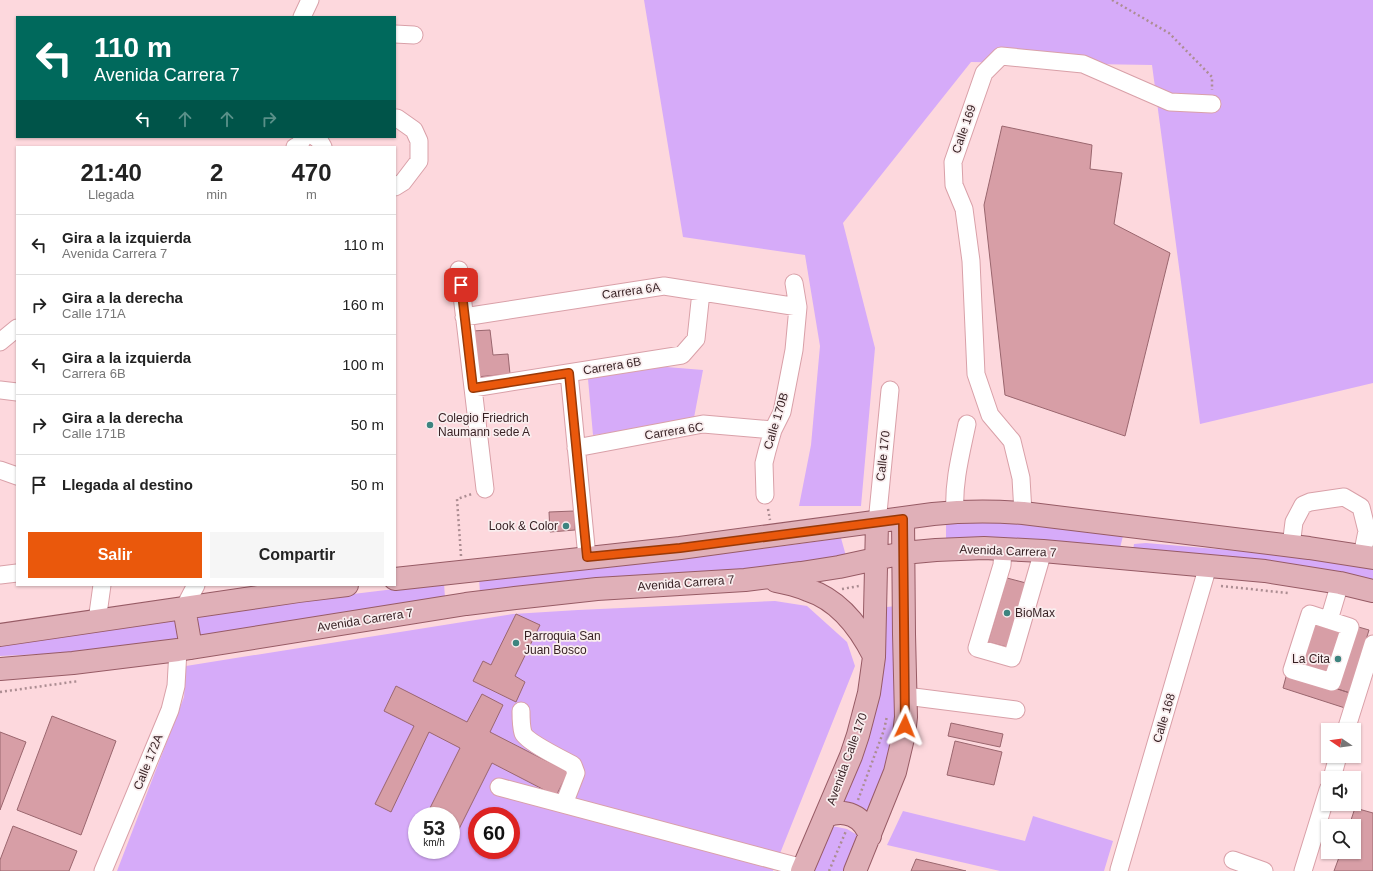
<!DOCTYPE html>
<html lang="es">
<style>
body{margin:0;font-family:Helvetica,sans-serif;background:#f6f6f6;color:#222;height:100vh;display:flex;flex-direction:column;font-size:15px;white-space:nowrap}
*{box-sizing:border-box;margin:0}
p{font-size:13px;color:#767676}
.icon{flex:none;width:22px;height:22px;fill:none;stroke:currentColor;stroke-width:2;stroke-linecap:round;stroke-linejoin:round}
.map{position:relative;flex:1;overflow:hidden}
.side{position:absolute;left:16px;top:146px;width:380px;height:440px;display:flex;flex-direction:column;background:#fff;border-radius:0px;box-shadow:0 1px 3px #0004}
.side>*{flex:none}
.guide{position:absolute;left:16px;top:16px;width:380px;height:122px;border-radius:0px;box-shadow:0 1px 3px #0004;background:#00695c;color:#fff;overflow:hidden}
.needle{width:26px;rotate:283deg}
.fabs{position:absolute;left:1321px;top:723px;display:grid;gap:8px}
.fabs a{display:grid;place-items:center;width:40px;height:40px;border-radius:0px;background:#fff;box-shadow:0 1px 3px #0004;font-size:20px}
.speed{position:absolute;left:408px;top:807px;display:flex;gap:8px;font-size:20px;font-weight:700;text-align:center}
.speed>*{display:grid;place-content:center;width:52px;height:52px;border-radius:50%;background:#fff;box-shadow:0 1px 3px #0004;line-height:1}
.speed small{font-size:10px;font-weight:400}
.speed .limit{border:6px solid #d22;background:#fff;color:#111}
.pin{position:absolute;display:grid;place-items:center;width:34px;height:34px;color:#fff;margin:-17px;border-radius:8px;box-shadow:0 2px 6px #0006}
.me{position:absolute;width:44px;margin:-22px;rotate:2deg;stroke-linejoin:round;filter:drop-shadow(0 0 3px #0008)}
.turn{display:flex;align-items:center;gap:14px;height:84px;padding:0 12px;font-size:18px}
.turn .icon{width:52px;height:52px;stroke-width:2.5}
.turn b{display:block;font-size:28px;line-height:34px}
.lanes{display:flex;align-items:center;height:38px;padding:0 12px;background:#0003;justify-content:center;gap:20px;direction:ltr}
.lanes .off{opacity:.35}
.eta{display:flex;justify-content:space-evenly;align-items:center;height:68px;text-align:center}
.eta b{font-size:24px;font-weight:600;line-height:28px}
.cta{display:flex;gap:8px;margin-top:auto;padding:8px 12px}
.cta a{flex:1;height:46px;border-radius:0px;background:#ea580c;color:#fff;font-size:16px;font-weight:600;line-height:46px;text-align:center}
.cta a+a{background:#f6f6f6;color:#222}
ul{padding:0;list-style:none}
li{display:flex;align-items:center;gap:12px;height:60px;padding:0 12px;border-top:1px solid #e0e0e0}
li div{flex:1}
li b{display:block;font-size:15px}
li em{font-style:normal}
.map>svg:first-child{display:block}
</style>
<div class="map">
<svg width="1373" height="871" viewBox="0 0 1373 871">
<rect width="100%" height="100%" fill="#fdd8dd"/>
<path fill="#d6abf9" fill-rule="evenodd" d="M 644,0 L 1373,0 L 1373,383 L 1200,424 L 1152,65 L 971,62 L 843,223 L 875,348 L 861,506 L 799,506 L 811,445 L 820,346 L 805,255 L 683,237 Z
M 642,365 L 703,370 L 693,423 L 593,435 L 588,379 Z
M 946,522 L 1018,522 L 1123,536 L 1119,552 L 946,539 Z
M 841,538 L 846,556 L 793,564 L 709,573 L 631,576 L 480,593 L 479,579 C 600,567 720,555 841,538 Z
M 1146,543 L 1274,554 L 1373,567 L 1373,582 L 1133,550 L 1134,544 Z
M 444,583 L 445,598 L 199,638 L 196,613 Z
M 775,601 L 807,606 L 847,642 L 855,666 L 773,871 L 117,871 L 184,697 L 186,666 L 513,614 L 578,610 ZM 417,816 L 451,816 L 451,850 L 417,850 ZM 477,816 L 511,816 L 511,850 L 477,850 Z
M 896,606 L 896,739 L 868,816 L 837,805 L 878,608 Z
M 175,615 L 181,642 L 84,652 L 0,656 L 0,643 Z
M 903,811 L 1025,841 L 1033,816 L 1113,841 L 1104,871 L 1000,871 L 887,845 Z
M 832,826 L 847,829 L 859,836 L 846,871 L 809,871 Z"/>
<path fill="#d79ea6" stroke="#9a666e" d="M 1002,126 L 1092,145 L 1090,169 L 1122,173 L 1114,224 L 1170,253 L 1125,436 L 1005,395 L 984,205 Z
M 490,330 L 493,355 L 508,354 L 510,374 L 476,377 L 472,331 Z
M 574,511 L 575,530 L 550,532 L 549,512 Z
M 1007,578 L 1026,583 L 1007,647 L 988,642 Z
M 516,614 L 540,625 L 515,676 L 525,682 L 516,702 L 473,681 L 483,661 L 491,665 Z
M 1315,619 L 1346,629 L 1330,676 L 1299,666 Z
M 1355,626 L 1369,630 L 1350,693 L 1335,688 Z
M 1287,673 L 1350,693 L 1345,708 L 1283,688 Z
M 396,686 L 467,722 L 482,694 L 503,705 L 490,732 L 568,772 L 556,796 L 492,763 L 452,843 L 451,816 L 426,816 L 460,748 L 429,732 L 391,812 L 375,804 L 414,726 L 384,711 Z
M 52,716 L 116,741 L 81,835 L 17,810 Z
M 951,723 L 1003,734 L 1000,747 L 948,736 Z
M 0,732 L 26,742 L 0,810 Z
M 955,741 L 1002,752 L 994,785 L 947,775 Z
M 1355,808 L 1373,813 L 1373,871 L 1334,871 L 1341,852 L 1354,852 L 1354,826 L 1349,826 Z
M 13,826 L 77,851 L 69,871 L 0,871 L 0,860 Z
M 916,859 L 966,871 L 911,871 Z"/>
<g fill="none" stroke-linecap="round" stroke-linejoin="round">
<defs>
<path id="minor" d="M 302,17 L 310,0
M 395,34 L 414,35
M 315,137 L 319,140 L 323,147
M 295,147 L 299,145 L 304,137
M 395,187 L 403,182 L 419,161 L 419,141 L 414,130 L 397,118
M 459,270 L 485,489
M 464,317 L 664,286 L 798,307
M 0,342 L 17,328
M 569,373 L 587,557
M 473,388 L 682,355 L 696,339 L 701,292
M 0,390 L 17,392
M 576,448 L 703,424 L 773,430
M 0,470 L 17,476
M 765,495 L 764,463 L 767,451 L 773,430 L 782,412 L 794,350 L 798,307 L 794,283
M 955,512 C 953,483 961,453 967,424
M 1023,513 L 1021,478 L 1012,441 L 990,415 L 976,374 L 971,261 L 964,209 L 954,185 L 953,162 L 984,73 L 1001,56 L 1083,64 L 1170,102 L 1212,104
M 877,523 L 890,390
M 1291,546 L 1294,522 L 1303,505 L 1310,502 L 1344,497 L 1361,507 L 1367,531 L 1362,556
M 1003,549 L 1002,565 L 977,648 L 1012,658 L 1043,551
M 0,575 L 17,573
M 184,608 L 196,585
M 1310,614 L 1350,627 L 1332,682 L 1292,670 Z
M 1329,620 L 1340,583
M 97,621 L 102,585
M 906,696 L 1016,710
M 521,711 C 521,718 521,726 523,733 C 527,742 562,759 573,765 L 576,773 L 564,804
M 1346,730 L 1373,644
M 1332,778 L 1338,756
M 499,787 L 803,868
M 1233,860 L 1264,871
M 1119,870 L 1208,566
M 103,871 L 170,710 L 176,686 L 178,650
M 1303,871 L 1328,790"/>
<path id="major" d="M 395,579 L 680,548 L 933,514 C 963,511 993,511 1023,513 L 1309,548 L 1373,558
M 776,581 C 787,583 798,586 808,590 C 839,600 860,628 874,656
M 184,608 L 191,648
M 0,635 L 299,591 L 347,585
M 0,669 L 73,663 L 178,650 L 466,604 L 515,598 L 597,589 L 745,580 L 801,573 L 839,567 L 903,553 L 936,550 L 984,548 L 1043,551 L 1265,571 L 1340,583 L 1373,591
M 826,816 C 845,808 863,816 870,836
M 802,871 L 851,756 L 858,735 L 869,693 L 874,657 L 877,523
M 855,871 L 895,772 L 904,734 L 906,717 L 904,634 L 903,519"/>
</defs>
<use href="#minor" stroke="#d9a0a8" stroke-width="19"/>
<use href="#major" stroke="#975b65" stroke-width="24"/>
<path stroke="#ac8d92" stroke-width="2.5" stroke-dasharray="2 3" stroke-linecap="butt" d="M 1112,0 L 1169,33 L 1212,77 L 1212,90
M 768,509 L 770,520
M 461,556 L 457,499 L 472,494
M 1221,586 L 1288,593
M 842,589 L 859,586
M 0,692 L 79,681
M 858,800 L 884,730 L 887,716
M 829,871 L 846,831"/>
<use href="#minor" stroke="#fff" stroke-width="17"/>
<use href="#major" stroke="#e0b0b8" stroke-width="22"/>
</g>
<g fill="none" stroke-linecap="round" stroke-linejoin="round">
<defs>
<path id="route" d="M 461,285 L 473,388 L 569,373 L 587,557 L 680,548 L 903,519 L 905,726"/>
</defs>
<use href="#route" stroke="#983908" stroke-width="10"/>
<use href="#route" stroke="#ea580c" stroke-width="7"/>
</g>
<g fill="#3d847f" stroke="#f9edee" stroke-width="1.5">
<circle cx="430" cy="425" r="4"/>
<circle cx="566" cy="526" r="4"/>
<circle cx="1007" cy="613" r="4"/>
<circle cx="516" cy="643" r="4"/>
<circle cx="1338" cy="659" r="4"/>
</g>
<g text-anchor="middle" stroke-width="3.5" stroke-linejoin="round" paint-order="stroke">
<g font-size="12" fill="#351f22" stroke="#f9edee">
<text transform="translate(964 129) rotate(-71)" y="4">Calle 169</text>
<text transform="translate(631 291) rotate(-8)" y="4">Carrera 6A</text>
<text transform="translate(612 366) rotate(-9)" y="4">Carrera 6B</text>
<text transform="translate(776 421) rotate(-73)" y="4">Calle 170B</text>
<text transform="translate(674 431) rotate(-9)" y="4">Carrera 6C</text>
<text transform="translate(883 456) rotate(-84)" y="4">Calle 170</text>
<text transform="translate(1008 551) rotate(2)" y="4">Avenida Carrera 7</text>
<text transform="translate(686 583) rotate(-4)" y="4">Avenida Carrera 7</text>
<text transform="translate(365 620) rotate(-9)" y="4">Avenida Carrera 7</text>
<text transform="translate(1164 718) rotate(-73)" y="4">Calle 168</text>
<text transform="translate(847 759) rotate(-70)" y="4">Avenida Calle 170</text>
<text transform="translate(148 762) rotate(-68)" y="4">Calle 172A</text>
</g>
<g font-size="12" fill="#351f22" stroke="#f9edee" text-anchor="start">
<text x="438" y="422">Colegio Friedrich<tspan x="438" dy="14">Naumann sede A</tspan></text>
<text x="558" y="530" text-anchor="end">Look &amp; Color</text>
<text x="1015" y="617">BioMax</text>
<text x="524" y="640">Parroquia San<tspan x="524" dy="14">Juan Bosco</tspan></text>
<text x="1330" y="663" text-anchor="end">La Cita</text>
</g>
</g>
</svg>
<div class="fabs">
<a><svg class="needle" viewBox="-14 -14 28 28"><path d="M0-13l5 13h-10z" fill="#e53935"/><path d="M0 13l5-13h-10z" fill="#767676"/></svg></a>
<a><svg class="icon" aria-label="sound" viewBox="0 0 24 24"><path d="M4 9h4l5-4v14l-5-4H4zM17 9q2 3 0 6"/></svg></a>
<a><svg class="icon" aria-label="search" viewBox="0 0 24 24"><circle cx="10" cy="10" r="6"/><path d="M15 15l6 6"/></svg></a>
</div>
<div class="speed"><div>53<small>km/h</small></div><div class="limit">60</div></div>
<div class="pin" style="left:461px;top:285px;background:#d93025"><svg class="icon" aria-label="arrive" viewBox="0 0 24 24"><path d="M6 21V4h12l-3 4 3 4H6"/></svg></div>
<svg class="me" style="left:905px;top:726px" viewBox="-20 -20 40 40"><path d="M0-17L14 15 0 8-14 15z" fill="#ea580c" stroke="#fff" stroke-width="4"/></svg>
<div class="guide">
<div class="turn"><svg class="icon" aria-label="left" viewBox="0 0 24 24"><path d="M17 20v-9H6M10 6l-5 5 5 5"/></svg><div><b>110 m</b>Avenida Carrera 7</div></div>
<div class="lanes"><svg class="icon" aria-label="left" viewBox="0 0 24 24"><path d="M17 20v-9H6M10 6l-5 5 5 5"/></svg><svg class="icon off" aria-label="ahead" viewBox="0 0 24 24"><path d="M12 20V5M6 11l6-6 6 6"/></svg><svg class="icon off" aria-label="ahead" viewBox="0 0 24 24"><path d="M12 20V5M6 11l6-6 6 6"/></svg><svg class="icon off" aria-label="right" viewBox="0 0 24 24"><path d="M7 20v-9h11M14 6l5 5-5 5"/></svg></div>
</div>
<section class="side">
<div class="eta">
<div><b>21:40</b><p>Llegada</p></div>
<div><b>2</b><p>min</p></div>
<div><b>470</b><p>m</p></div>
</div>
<ul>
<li><svg class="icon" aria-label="left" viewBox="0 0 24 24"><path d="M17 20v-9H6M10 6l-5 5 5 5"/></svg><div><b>Gira a la izquierda</b><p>Avenida Carrera 7</p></div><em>110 m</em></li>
<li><svg class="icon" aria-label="right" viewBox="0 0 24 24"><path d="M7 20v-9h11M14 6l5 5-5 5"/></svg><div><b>Gira a la derecha</b><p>Calle 171A</p></div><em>160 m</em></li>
<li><svg class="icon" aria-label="left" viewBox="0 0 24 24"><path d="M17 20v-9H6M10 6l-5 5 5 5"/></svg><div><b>Gira a la izquierda</b><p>Carrera 6B</p></div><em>100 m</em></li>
<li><svg class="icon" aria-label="right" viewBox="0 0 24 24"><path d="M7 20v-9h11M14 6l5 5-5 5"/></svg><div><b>Gira a la derecha</b><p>Calle 171B</p></div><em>50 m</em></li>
<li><svg class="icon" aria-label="arrive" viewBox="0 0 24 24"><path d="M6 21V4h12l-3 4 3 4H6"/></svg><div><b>Llegada al destino</b></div><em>50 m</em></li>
</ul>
<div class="cta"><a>Salir</a><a>Compartir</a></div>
</section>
</div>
